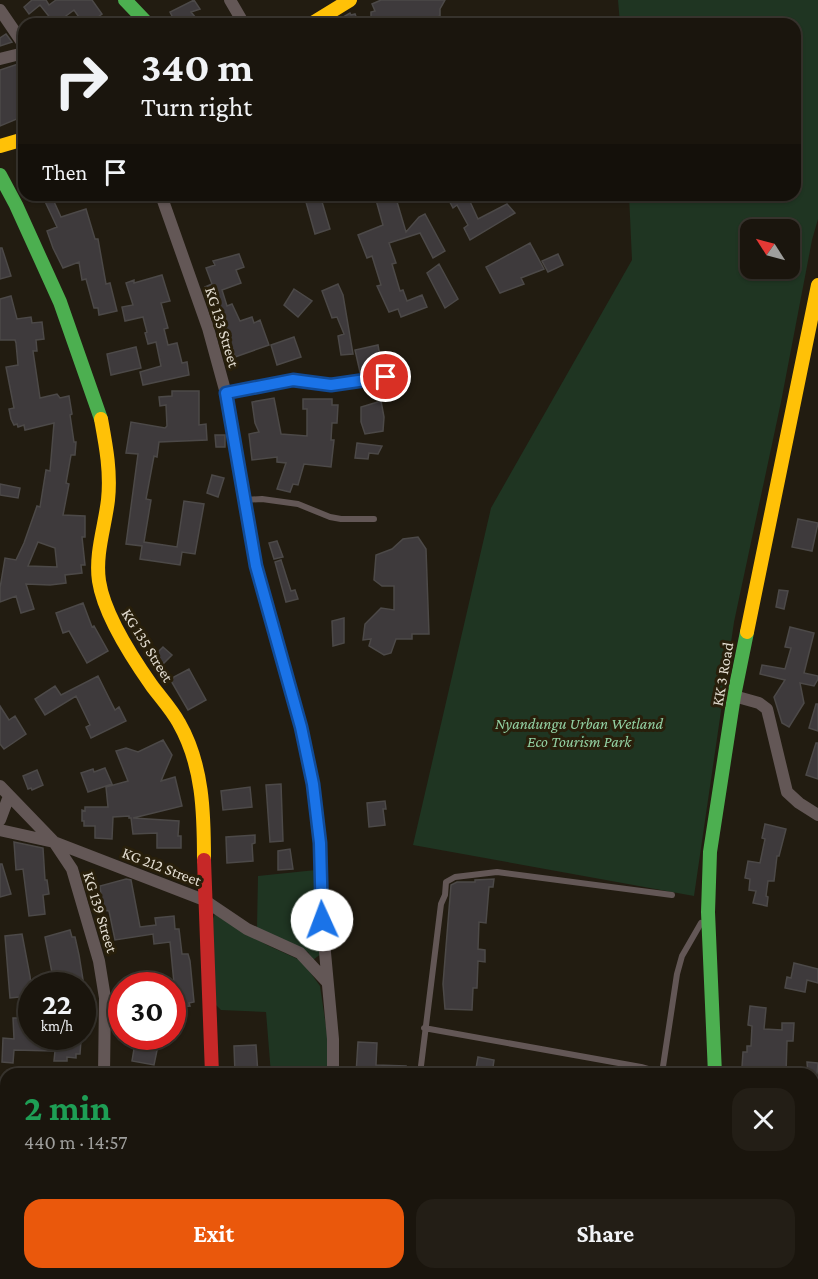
<!DOCTYPE html>
<meta charset="utf-8">
<style>
body{margin:0;font-family:"Crimson Pro",serif;background:#231e16;color:#f1f3f6;height:100vh;display:flex;flex-direction:column;font-size:22px;white-space:nowrap}
*{box-sizing:border-box;margin:0}
p{font-size:20px;color:#9f9f9d}
.icon{flex:none;width:33px;height:33px;fill:none;stroke:currentColor;stroke-width:2;stroke-linecap:round;stroke-linejoin:round}
.map{position:relative;flex:1;overflow:hidden}
.sheet{position:absolute;left:0px;top:1068px;width:819px;height:212px;display:flex;flex-direction:column;background:#1a150d;border-radius:18px 18px 0 0;box-shadow:0 2px 4px #0004,0 0 0 2px #38342e}
.sheet>*{flex:none}
.top-card{position:absolute;left:18px;top:18px;width:783px;height:183px;border-radius:18px;box-shadow:0 2px 4px #0004,0 0 0 2px #38342e;background:#1a150d;color:#f1f3f6;overflow:hidden}
.needle{width:39px;rotate:306deg}
.fabs{position:absolute;left:740px;top:219px;display:grid;gap:12px}
.fabs a{display:grid;place-items:center;width:60px;height:60px;border-radius:12px;background:#1a150d;box-shadow:0 2px 4px #0004,0 0 0 2px #38342e;font-size:30px}
.speed{position:absolute;left:18px;top:972px;display:flex;gap:12px;font-size:30px;font-weight:700;text-align:center}
.speed>*{display:grid;place-content:center;width:78px;height:78px;border-radius:50%;background:#1a150d;box-shadow:0 2px 4px #0004,0 0 0 2px #38342e;line-height:1}
.speed small{font-size:15px;font-weight:400}
.speed .limit{border:9px solid #d22;background:#fff;color:#111}
.pin{position:absolute;display:grid;place-items:center;width:51px;height:51px;color:#fff;margin:-26px;border:3px solid #fff;border-radius:50%;box-shadow:0 2px 6px #0007}
.me{position:absolute;width:66px;margin:-33px;rotate:358deg;stroke-linejoin:round;filter:drop-shadow(0 0 4px #0008)}
.turn{display:flex;align-items:center;gap:21px;height:126px;padding:0 24px;font-size:27px}
.turn .icon{width:78px;height:78px;stroke-width:2.5}
.turn b{display:block;font-size:42px;line-height:51px}
.then{display:flex;align-items:center;height:57px;padding:0 24px;background:#0003;gap:12px;font-size:22px}
.round{display:grid;place-items:center;flex:none;width:63px;height:63px;border-radius:18px;background:#231e16}
.head{display:flex;align-items:center;justify-content:space-between;height:102px;padding:0 24px}
h1{font-size:36px;font-weight:700;line-height:45px;color:#1e9e55}
.action{display:flex;gap:12px;margin-top:auto;padding:12px 24px}
.action a{flex:1;height:69px;border-radius:18px;background:#ea580c;color:#fff;font-size:24px;font-weight:700;line-height:69px;text-align:center}
.action a+a{background:#231e16;color:#f1f3f6}
.map>svg:first-child{display:block}
</style>
<div class="map">
<svg width="818" height="1279" viewBox="0 0 818 1279">
<rect width="100%" height="100%" fill="#221c11"/>
<path fill="#1f3522" fill-rule="evenodd" d="M 618,0 L 818,0 L 818,219 L 812,240 L 781,402 L 734,622 L 694,896 L 413,845 L 491,508 L 632,260 L 629,195 L 795,195 L 795,24 L 620,24 ZM 750,230 L 789,230 L 789,268 L 750,268 Z
M 316,870 L 322,953 L 313,960 L 308,952 L 281,941 L 257,928 L 258,876 Z
M 215,914 L 267,945 L 302,961 L 320,986 L 327,1033 L 328,1074 L 271,1074 L 266,1012 L 221,1010 L 215,1004 L 212,921 Z"/>
<path fill="#3e3a3c" stroke="#4c4948" stroke-width="1.5" fill-rule="evenodd" d="M 32,0 L 46,0 L 49,5 L 56,0 L 92,0 L 102,14 L 94,20 L 92,17 L 83,23 L 74,10 L 55,24 L 40,5 L 29,14 L 24,7 Z
M 194,0 L 200,9 L 191,12 L 201,24 L 176,24 L 170,12 Z
M 381,0 L 445,0 L 440,9 L 440,16 L 434,18 L 431,17 L 414,24 L 371,24 L 371,12 L 375,11 L 372,4 Z
M 350,13 L 351,15 L 355,14 L 359,24 L 331,24 Z
M 6,34 L 12,42 L 0,46 L 0,38 Z
M 24,62 L 24,116 L 0,126 L 0,70 Z
M 42,195 L 51,195 L 61,217 L 86,209 L 95,239 L 98,239 L 106,284 L 110,283 L 117,311 L 99,315 L 98,308 L 94,308 L 86,279 L 82,280 L 79,262 L 63,268 L 53,248 L 47,231 L 57,227 Z
M 304,195 L 320,195 L 330,229 L 315,234 Z
M 392,195 L 395,195 L 406,232 L 419,217 L 425,214 L 445,251 L 433,258 L 420,233 L 389,243 L 396,263 L 392,264 L 400,291 L 403,290 L 407,301 L 422,295 L 427,307 L 401,317 L 398,309 L 389,312 L 377,286 L 381,285 L 372,256 L 367,258 L 358,235 L 383,225 L 376,200 Z
M 446,195 L 467,195 L 478,219 L 507,204 L 515,213 L 470,240 L 464,228 L 468,225 L 457,205 L 453,208 Z
M 530,243 L 544,269 L 521,278 L 524,284 L 500,293 L 486,267 Z
M 0,248 L 2,248 L 11,276 L 0,279 Z
M 239,254 L 244,267 L 236,270 L 241,283 L 222,290 L 227,306 L 232,304 L 240,321 L 252,317 L 254,323 L 260,320 L 269,345 L 235,357 L 223,325 L 220,327 L 205,287 L 212,284 L 206,268 L 215,265 L 213,261 Z
M 558,254 L 563,265 L 548,272 L 542,261 Z
M 439,264 L 458,299 L 445,308 L 427,273 Z
M 162,275 L 170,301 L 161,303 L 168,328 L 164,329 L 168,345 L 177,343 L 182,363 L 187,362 L 189,375 L 143,385 L 140,372 L 161,366 L 156,342 L 148,344 L 145,333 L 147,332 L 143,317 L 125,321 L 122,307 L 133,305 L 126,283 L 134,280 L 134,283 Z
M 338,284 L 343,295 L 353,354 L 341,355 L 338,336 L 344,334 L 337,317 L 332,318 L 322,291 Z
M 294,289 L 312,301 L 298,317 L 284,305 Z
M 11,296 L 17,319 L 31,317 L 32,323 L 42,322 L 44,339 L 36,340 L 37,351 L 33,351 L 40,398 L 57,394 L 60,398 L 69,396 L 72,414 L 70,415 L 74,442 L 76,442 L 75,455 L 71,455 L 66,483 L 69,484 L 63,515 L 85,516 L 85,537 L 82,537 L 85,565 L 81,565 L 82,573 L 65,575 L 66,583 L 50,585 L 26,584 L 34,609 L 21,613 L 16,596 L 0,602 L 0,588 L 5,558 L 16,560 L 24,543 L 37,506 L 40,507 L 46,470 L 50,471 L 54,423 L 25,430 L 24,425 L 18,427 L 17,424 L 14,425 L 11,419 L 9,409 L 14,408 L 6,367 L 18,365 L 16,343 L 15,340 L 0,340 L 0,299 ZM 38,542 L 55,548 L 57,567 L 28,566 Z
M 294,337 L 301,357 L 277,365 L 271,345 Z
M 378,345 L 381,362 L 377,363 L 378,368 L 360,372 L 355,350 Z
M 136,347 L 141,368 L 111,375 L 107,354 Z
M 172,391 L 199,391 L 199,425 L 206,424 L 207,440 L 159,442 L 157,457 L 154,456 L 146,499 L 151,500 L 144,542 L 177,547 L 184,501 L 204,504 L 195,554 L 182,552 L 180,565 L 140,559 L 142,546 L 126,544 L 138,454 L 126,453 L 131,422 L 165,428 L 167,426 L 166,405 L 160,406 L 159,397 L 172,396 Z
M 274,398 L 281,434 L 307,436 L 307,409 L 303,409 L 303,399 L 332,399 L 332,405 L 338,405 L 337,423 L 332,423 L 331,440 L 334,440 L 331,467 L 304,464 L 298,485 L 293,484 L 290,492 L 277,489 L 286,463 L 277,462 L 277,457 L 252,460 L 249,434 L 259,432 L 255,423 L 252,402 Z
M 381,401 L 384,417 L 383,431 L 365,434 L 361,422 L 361,407 Z
M 215,435 L 225,435 L 225,447 L 216,447 Z
M 357,443 L 382,446 L 378,454 L 369,453 L 368,459 L 355,458 Z
M 212,475 L 224,478 L 218,497 L 207,493 Z
M 0,484 L 20,488 L 18,498 L 0,495 Z
M 798,519 L 818,523 L 812,551 L 792,547 Z
M 418,537 L 426,549 L 429,634 L 412,634 L 412,639 L 396,639 L 391,653 L 384,655 L 369,646 L 371,639 L 363,640 L 365,624 L 381,608 L 394,610 L 394,586 L 382,586 L 374,580 L 376,555 L 392,549 L 403,539 Z
M 277,541 L 283,557 L 274,559 L 269,543 Z
M 281,560 L 291,591 L 295,590 L 298,599 L 286,602 L 275,562 Z
M 779,590 L 788,591 L 784,609 L 776,607 Z
M 83,603 L 92,627 L 94,626 L 108,651 L 87,663 L 69,631 L 63,633 L 56,613 Z
M 344,618 L 344,643 L 333,646 L 332,621 Z
M 790,627 L 814,633 L 804,673 L 818,676 L 818,679 L 814,686 L 800,683 L 804,703 L 789,727 L 782,723 L 774,697 L 785,680 L 760,674 L 762,665 L 785,669 L 791,648 L 785,647 Z
M 163,647 L 172,655 L 161,666 L 152,658 Z
M 189,669 L 206,700 L 188,710 L 170,679 Z
M 98,676 L 115,710 L 119,707 L 126,721 L 91,738 L 86,727 L 90,725 L 76,696 L 45,715 L 35,699 L 55,686 L 61,695 Z
M 816,704 L 818,704 L 818,731 L 809,728 Z
M 0,706 L 9,720 L 15,716 L 26,734 L 4,749 L 0,744 Z
M 163,740 L 172,755 L 161,781 L 175,777 L 182,806 L 133,818 L 179,821 L 178,836 L 181,836 L 181,848 L 157,848 L 157,833 L 133,834 L 131,818 L 129,818 L 129,816 L 113,817 L 112,839 L 95,838 L 95,826 L 84,826 L 84,821 L 82,821 L 82,810 L 85,811 L 85,807 L 108,807 L 106,787 L 128,781 L 116,751 L 126,748 L 138,752 Z
M 816,743 L 818,743 L 818,779 L 806,775 Z
M 105,768 L 112,784 L 88,792 L 81,773 L 93,769 L 94,772 Z
M 37,770 L 43,785 L 32,790 L 31,788 L 28,789 L 23,776 Z
M 281,784 L 283,841 L 270,842 L 266,785 Z
M 250,787 L 252,807 L 223,810 L 221,791 Z
M 385,801 L 386,809 L 383,809 L 385,825 L 369,827 L 367,803 Z
M 765,824 L 786,829 L 779,856 L 777,856 L 774,881 L 768,881 L 766,896 L 768,897 L 767,906 L 753,903 L 756,891 L 749,890 L 750,879 L 745,878 L 748,861 L 760,863 L 765,839 L 762,838 Z
M 255,835 L 255,843 L 252,844 L 253,861 L 227,863 L 226,837 Z
M 14,842 L 43,848 L 45,880 L 47,880 L 49,894 L 43,895 L 45,914 L 29,916 L 23,869 L 16,870 Z
M 290,849 L 293,869 L 278,870 L 278,851 Z
M 0,864 L 2,864 L 11,894 L 0,897 Z
M 126,879 L 131,880 L 140,927 L 156,925 L 155,918 L 174,916 L 175,929 L 179,929 L 182,954 L 188,954 L 190,961 L 194,1002 L 189,1003 L 190,1006 L 177,1007 L 176,1004 L 170,942 L 154,944 L 153,934 L 115,940 L 109,911 L 103,910 L 100,886 Z
M 494,879 L 493,887 L 489,887 L 486,923 L 479,922 L 478,949 L 485,950 L 485,962 L 478,961 L 477,988 L 473,988 L 472,1010 L 445,1009 L 443,984 L 451,885 L 457,882 L 475,882 L 475,880 Z
M 70,930 L 72,937 L 75,937 L 79,955 L 84,986 L 58,986 L 58,982 L 54,983 L 45,937 Z
M 22,934 L 30,976 L 31,985 L 28,985 L 29,996 L 10,998 L 5,936 Z
M 794,963 L 818,969 L 818,983 L 807,980 L 805,992 L 785,988 L 787,977 L 791,978 Z
M 157,975 L 158,986 L 138,986 L 137,978 Z
M 750,1006 L 766,1008 L 764,1029 L 782,1030 L 782,1023 L 794,1023 L 793,1041 L 787,1041 L 786,1074 L 758,1074 L 758,1067 L 742,1067 L 743,1052 L 747,1052 L 747,1046 L 751,1046 L 752,1026 L 748,1025 Z
M 13,1018 L 32,1018 L 32,1036 L 76,1038 L 76,1040 L 81,1040 L 80,1054 L 76,1054 L 76,1058 L 67,1057 L 67,1061 L 54,1061 L 55,1051 L 14,1050 L 13,1063 L 2,1062 L 3,1038 L 14,1039 Z
M 141,1036 L 160,1036 L 154,1065 L 132,1061 L 135,1043 L 140,1043 Z
M 358,1042 L 377,1043 L 376,1065 L 406,1066 L 405,1074 L 356,1074 Z
M 256,1045 L 258,1074 L 235,1074 L 234,1046 Z
M 478,1057 L 494,1060 L 492,1074 L 475,1074 Z
M 807,1062 L 818,1063 L 817,1074 L 808,1074 Z"/>
<g fill="none" stroke-linecap="round" stroke-linejoin="round">
<path stroke="#635756" stroke-width="6" d="M 245,500 L 262,499 L 298,504 L 330,517 L 341,519 L 374,519
M 424,1028 L 641,1067 L 662,1073 L 677,974 L 682,956 L 701,923
M 420,1074 L 441,904 L 445,895 L 446,882 L 455,877 L 497,872 L 672,895"/>
<path stroke="#635756" stroke-width="12" d="M 230,0 L 244,24
M 0,10 L 24,45
M 0,59 L 24,53
M 161,195 L 208,328 L 228,401 L 256,566 L 301,727 L 313,784 L 320,843 L 322,920 L 333,1039 L 333,1074
M 226,393 L 293,380 L 331,385 L 386,377
M 734,696 L 759,703 L 767,709 L 787,792 L 799,803 L 818,815
M 0,786 L 54,842 L 72,869 L 99,961 L 105,998 L 104,1074
M 0,820 L 9,796
M 0,830 L 54,842 L 204,900 L 247,929 L 300,953 L 327,982
M 818,1162 L 818,1242
M 90,1279 L 91,1274
M 212,1279 L 213,1274
M 329,1279 L 330,1274"/>
<path stroke="#4caf50" stroke-width="14" d="M 125,0 L 148,24
M 0,175 L 16,205 L 60,302 L 101,419
M 715,1074 L 708,912 L 710,852 L 734,696 L 747,632"/>
<path stroke="#ffc107" stroke-width="14" d="M 311,24 L 350,0
M 0,146 L 24,139
M 101,419 C 106,446 111,472 108,500 C 105,526 95,554 99,581 C 104,614 133,659 152,686 C 161,698 172,710 179,723 C 203,765 204,813 204,860
M 747,632 L 818,285
M 738,1274 L 739,1279"/>
<path stroke="#c62828" stroke-width="14" d="M 204,860 L 212,1074"/>
</g>
<g fill="none" stroke-linecap="round" stroke-linejoin="round">
<defs>
<path id="route" d="M 322,920 L 320,843 L 313,784 L 301,727 L 256,566 L 226,393 L 293,380 L 331,385 L 386,377"/>
</defs>
<use href="#route" stroke="#114b97" stroke-width="15"/>
<use href="#route" stroke="#1a73e8" stroke-width="10"/>
</g>
<g text-anchor="middle" stroke-width="6" stroke-linejoin="round" paint-order="stroke">
<g font-size="16" fill="#e3ddd1" stroke="#281f0b">
<text transform="translate(223 327) rotate(73)" y="6">KG 133 Street</text>
<text transform="translate(148 645) rotate(58)" y="6">KG 135 Street</text>
<text transform="translate(722 674) rotate(-80)" y="6">KK 3 Road</text>
<text transform="translate(162 866) rotate(21)" y="6">KG 212 Street</text>
<text transform="translate(101 912) rotate(73)" y="6">KG 139 Street</text>
</g>
<g font-size="16" font-style="italic" fill="#93d1a3" stroke="#281f0b">
<text x="579" y="729">Nyandungu Urban Wetland<tspan x="579" dy="18">Eco Tourism Park</tspan></text>
</g>
</g>
</svg>
<div class="fabs">
<a><svg class="needle" viewBox="-14 -14 28 28"><path d="M0-13l5 13h-10z" fill="#e53935"/><path d="M0 13l5-13h-10z" fill="#9f9f9d"/></svg></a>
</div>
<div class="speed"><div>22<small>km/h</small></div><div class="limit">30</div></div>
<div class="pin" style="left:386px;top:377px;background:#d93025"><svg class="icon" aria-label="arrive" viewBox="0 0 24 24"><path d="M6 21V4h12l-3 4 3 4H6"/></svg></div>
<svg class="me" style="left:322px;top:920px" viewBox="-20 -20 40 40"><circle r="19" fill="#fff"/><path d="M0-13L10 11 0 6-10 11z" fill="#1a73e8"/></svg>
<div class="top-card">
<div class="turn"><svg class="icon" aria-label="right" viewBox="0 0 24 24"><path d="M7 20v-9h11M14 6l5 5-5 5"/></svg><div><b>340 m</b>Turn right</div></div>
<div class="then">Then<svg class="icon" aria-label="arrive" viewBox="0 0 24 24"><path d="M6 21V4h12l-3 4 3 4H6"/></svg></div>
</div>
<section class="sheet">
<div class="head"><div><h1>2 min</h1><p>440 m · 14:57</p></div><a class="round"><svg class="icon" aria-label="close" viewBox="0 0 24 24"><path d="M6 6l12 12M18 6L6 18"/></svg></a></div>
<div class="action"><a>Exit</a><a>Share</a></div>
</section>
</div>
